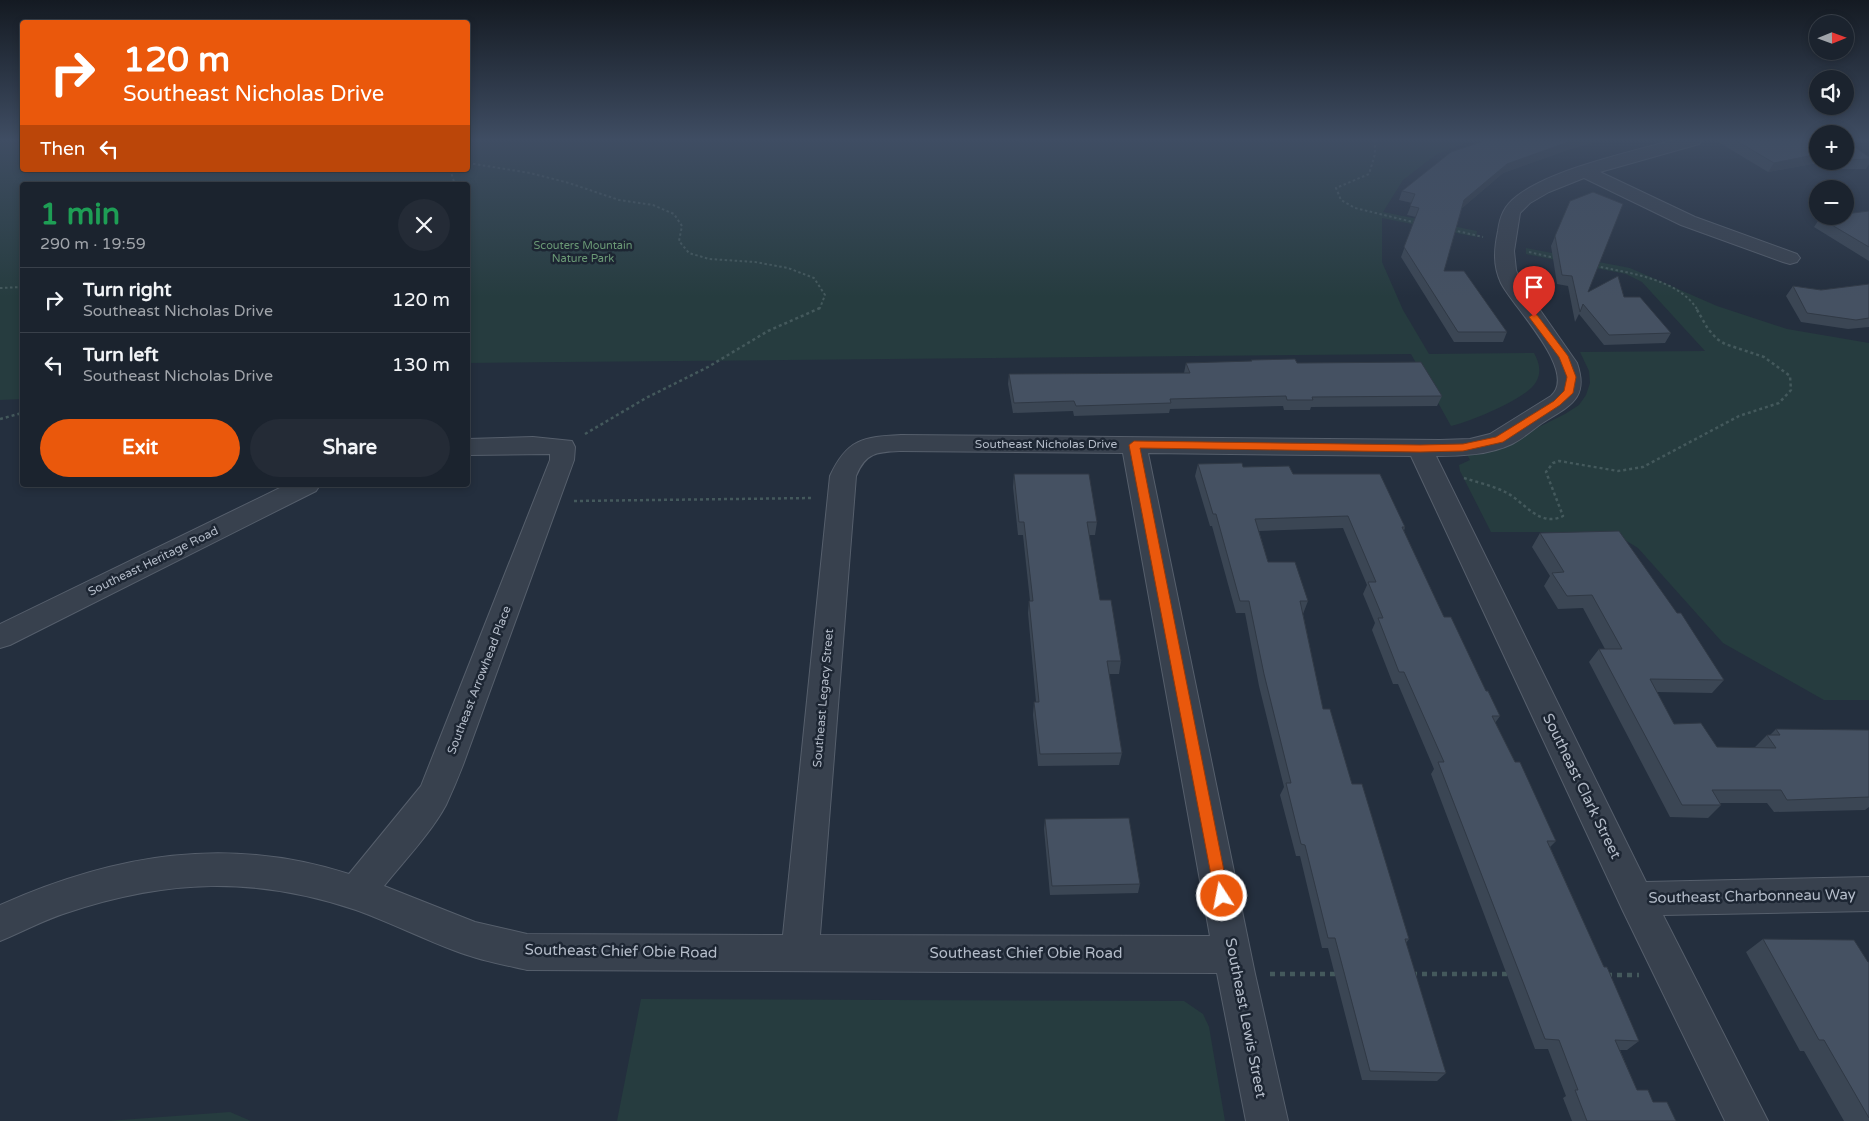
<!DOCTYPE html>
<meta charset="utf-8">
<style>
body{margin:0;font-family:"Varela Round",sans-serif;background:#242b36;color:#f1f3f6;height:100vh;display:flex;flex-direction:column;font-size:19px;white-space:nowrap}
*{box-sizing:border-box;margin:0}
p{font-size:16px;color:#a0a4aa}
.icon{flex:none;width:28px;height:28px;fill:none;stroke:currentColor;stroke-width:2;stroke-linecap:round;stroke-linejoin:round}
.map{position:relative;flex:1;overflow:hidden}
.details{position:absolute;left:20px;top:182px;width:450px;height:305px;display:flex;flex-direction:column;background:#1b232e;border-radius:5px;box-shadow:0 2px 8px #0003,0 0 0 1px #39404a}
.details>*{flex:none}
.guide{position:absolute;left:20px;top:20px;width:450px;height:152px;border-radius:5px;box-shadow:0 2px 8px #0003,0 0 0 1px #39404a;background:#ea580c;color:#fff;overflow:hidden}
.needle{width:32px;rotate:89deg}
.tools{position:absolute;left:1809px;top:15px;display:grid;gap:10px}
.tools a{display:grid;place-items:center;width:45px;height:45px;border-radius:50%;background:#1b232e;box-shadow:0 2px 8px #0003,0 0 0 1px #39404a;font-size:25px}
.pin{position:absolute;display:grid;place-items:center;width:42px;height:42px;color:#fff;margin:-51px -21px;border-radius:50% 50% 50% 0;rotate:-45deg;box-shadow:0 0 5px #0007}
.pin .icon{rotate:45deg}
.me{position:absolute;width:55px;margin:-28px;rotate:349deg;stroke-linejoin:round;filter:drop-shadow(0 0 4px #0008)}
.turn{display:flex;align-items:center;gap:18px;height:105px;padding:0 20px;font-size:22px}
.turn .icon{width:65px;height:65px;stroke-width:2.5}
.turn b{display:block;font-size:35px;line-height:42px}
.then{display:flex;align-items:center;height:48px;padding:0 20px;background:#0003;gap:10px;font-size:19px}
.round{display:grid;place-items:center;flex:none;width:52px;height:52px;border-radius:26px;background:#242b36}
.summary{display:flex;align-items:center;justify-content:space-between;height:85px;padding:0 20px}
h1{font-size:30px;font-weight:700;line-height:38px;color:#1e9e55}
.button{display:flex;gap:10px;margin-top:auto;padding:10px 20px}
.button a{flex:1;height:58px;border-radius:30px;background:#ea580c;color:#fff;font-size:20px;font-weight:700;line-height:58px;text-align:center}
.button a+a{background:#242b36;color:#f1f3f6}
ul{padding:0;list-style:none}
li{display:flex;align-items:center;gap:15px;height:65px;padding:0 20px;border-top:1px solid #39404a}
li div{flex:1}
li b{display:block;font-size:19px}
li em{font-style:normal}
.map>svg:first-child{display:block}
</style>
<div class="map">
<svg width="1869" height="1121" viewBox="0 0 1869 1121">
<rect width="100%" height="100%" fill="#242f3e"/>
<path fill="#263c3f" d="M 0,140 L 22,140 L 22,170 L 468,170 L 468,140 L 1473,140 L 1437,154 L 1403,180 L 1383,212 L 1477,231 L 1476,237 L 1382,218 L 1382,262 L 1403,310 L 1429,354 L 1534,353 C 1539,362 1542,372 1536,382 C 1527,399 1469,422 1451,426 L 1411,354 L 468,363 L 468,185 L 22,185 L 22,399 L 0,400 Z
M 1526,248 L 1630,268 L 1717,306 L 1787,329 L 1869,343 L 1869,700 L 1824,700 L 1723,643 L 1638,548 L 1612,532 L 1491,532 L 1460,471 L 1459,465 L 1470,460 L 1466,453 L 1507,443 L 1565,414 L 1579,405 L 1586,395 L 1590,383 L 1589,371 L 1580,352 L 1705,351 L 1642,282 L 1626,274 L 1526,254 Z
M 641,999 L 1184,1001 L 1203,1014 L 1209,1027 L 1225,1121 L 617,1121 Z
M 230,1112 L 251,1121 L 107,1121 Z"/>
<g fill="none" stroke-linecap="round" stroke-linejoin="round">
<defs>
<path id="street" d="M 1674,140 L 1701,140 L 1699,144 L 1600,172 L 1695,217 L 1797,254 L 1800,258 L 1797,262 L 1790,264 L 1783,262 L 1681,225 L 1584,178 L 1549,192 L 1530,203 L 1520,213 L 1514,251 L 1516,270 L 1521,283 L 1577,363 C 1589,398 1571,405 1544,422 C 1533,429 1524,438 1512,444 C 1489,455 1461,456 1436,456 L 1646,882 L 1869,877 L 1869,911 L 1663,915 L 1768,1121 L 1725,1121 L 1623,911 L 1411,456 L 1148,453 L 1255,974 L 1288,1121 L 1246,1121 L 1217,973 L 527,970 C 505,965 483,961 461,953 C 425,940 392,923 356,910 C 255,876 167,879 66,913 C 44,920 22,932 0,941 L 0,905 C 115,854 227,835 349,874 L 421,786 L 550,460 L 550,454 L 468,455 L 468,439 L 533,437 L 572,441 L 575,447 L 574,460 L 463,765 C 458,778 452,792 446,805 C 431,833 404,861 384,886 L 475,922 L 527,934 L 783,935 L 830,476 C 847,439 863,437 901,435 L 1440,440 L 1470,439 L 1490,434 L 1551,396 C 1579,372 1513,307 1501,283 C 1493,266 1494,250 1498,231 C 1500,216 1504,206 1517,196 C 1552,169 1630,152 1674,140 ZM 901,451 L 1123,453 L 1210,936 L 820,935 L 856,476 C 866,452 877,452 901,451 Z
M 286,485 L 320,485 L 316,491 L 10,645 L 0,648 L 0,624 Z"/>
</defs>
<use href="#street" stroke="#565f6c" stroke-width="2"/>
<path stroke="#44595c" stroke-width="2" stroke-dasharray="2.5 2.5" stroke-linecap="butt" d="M 1375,140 L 1375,154 L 1369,174 L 1336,188 L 1341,200 L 1355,208 L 1417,223
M 468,163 L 530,173 L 569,183 L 619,200 L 653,205 L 674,214 L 682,226 L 679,241 L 689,253 L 709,259 L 755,262 L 788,268 L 814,278 L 825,295 L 820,308 L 817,309
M 453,170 L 451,172 L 455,185
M 1453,230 L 1483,237
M 1529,252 L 1555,258
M 1596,266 C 1629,273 1678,279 1697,309
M 0,288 L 22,287"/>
<path stroke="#44595c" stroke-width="2.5" stroke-dasharray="3 3" stroke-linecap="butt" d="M 0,419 L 22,413
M 585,434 L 646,398 L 708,367 L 768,331 L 820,308
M 1464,478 C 1477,482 1493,486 1505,492 C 1524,501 1539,528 1563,516 L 1546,472 L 1553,463 L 1559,461 L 1618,471 L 1643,467 L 1739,416 L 1779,403 L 1791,390 L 1790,376 L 1764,357 L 1725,344 L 1717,339 L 1708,329 L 1696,308
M 574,501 L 813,498"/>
<path stroke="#44595c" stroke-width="4.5" stroke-dasharray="5 5" stroke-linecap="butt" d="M 1270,974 L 1339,974
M 1412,974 L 1509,974
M 1607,975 L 1639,975"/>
<use href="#street" fill="#38414e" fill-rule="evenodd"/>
</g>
<path fill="#3b4654" d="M 1486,140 L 1602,140 L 1567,150 L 1503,173 L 1462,208 L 1444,271 L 1507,332 L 1503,342 L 1454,342 L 1401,257 L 1416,217 L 1407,215 L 1412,203 L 1399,200 L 1402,191 Z
M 1715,140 L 1818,140 L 1818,161 L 1845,161 L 1845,140 L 1869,157 L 1869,164 L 1866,169 L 1829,169 L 1822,164 L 1812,164 L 1768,172 Z
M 1570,201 L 1588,292 L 1624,297 L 1671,333 L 1665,343 L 1604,345 L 1579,314 L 1575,322 L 1568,286 L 1557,284 L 1551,246 Z
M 1869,211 L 1869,261 L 1814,227 L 1820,218 Z
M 1869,284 L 1869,327 L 1848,329 L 1801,322 L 1786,296 L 1793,286 L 1821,290 Z
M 1251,360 L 1297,363 L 1442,396 L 1437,406 L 1311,407 L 1310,410 L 1284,410 L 1283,406 L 1170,409 L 1169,413 L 1074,416 L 1073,411 L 1013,413 L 1008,384 L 1009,374 L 1184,373 L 1186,363 L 1251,362 Z
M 1198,464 L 1243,467 L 1293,474 L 1405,527 L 1404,531 L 1444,617 L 1500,716 L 1495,723 L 1515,762 L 1556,841 L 1550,847 L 1604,967 L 1639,1041 L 1627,1050 L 1620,1050 L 1637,1090 L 1653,1102 L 1676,1121 L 1572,1121 L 1563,1098 L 1566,1096 L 1548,1049 L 1535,1049 L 1431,774 L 1434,769 L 1398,684 L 1393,684 L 1372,630 L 1375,623 L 1363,594 L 1367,585 L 1343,528 L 1259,531 L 1268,562 L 1308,601 L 1303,614 L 1323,709 L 1352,784 L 1409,939 L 1406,943 L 1446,1073 L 1437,1081 L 1362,1080 L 1328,948 L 1322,948 L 1300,856 L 1296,856 L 1280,795 L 1284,787 L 1259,686 L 1245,613 L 1236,613 L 1212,526 L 1210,526 L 1195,476 Z
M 1014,474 L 1097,522 L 1095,535 L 1089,535 L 1100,600 L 1121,661 L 1119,674 L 1109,674 L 1122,753 L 1119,765 L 1038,766 L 1033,715 L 1034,702 L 1036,702 L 1028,613 L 1029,601 L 1030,601 L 1023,535 L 1018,535 L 1013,487 Z
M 1540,533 L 1724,680 L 1712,693 L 1657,692 L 1674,724 L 1717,747 L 1755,747 L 1767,735 L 1770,735 L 1776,729 L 1869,730 L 1869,807 L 1865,810 L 1774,812 L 1767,803 L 1719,803 L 1721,805 L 1708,818 L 1670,817 L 1589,662 L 1599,649 L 1605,649 L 1583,608 L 1558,609 L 1544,586 L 1550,576 L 1532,547 Z
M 1045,819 L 1140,884 L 1138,893 L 1050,895 L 1044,829 Z
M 1763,939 L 1869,962 L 1869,1121 L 1844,1121 L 1804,1051 L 1800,1051 L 1746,952 Z"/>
<path fill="#303945" d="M 1574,140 L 1602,140 L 1567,150 L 1503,173 L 1461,209 L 1464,200 L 1507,164 Z
M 1817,154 L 1812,164 L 1768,172 L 1774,163 Z"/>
<path fill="#455162" stroke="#303945" d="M 1486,140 L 1574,140 L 1507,164 L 1464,200 L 1444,271 L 1464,271 L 1507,332 L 1458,332 L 1404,247 L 1419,208 L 1410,206 L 1415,194 L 1402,191 L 1451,152 Z
M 1735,140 L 1818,140 L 1818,154 L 1774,163 Z
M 1845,140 L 1869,157 L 1869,159 L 1845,160 Z
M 1593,192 L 1623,204 L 1588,292 L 1618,276 L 1624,297 L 1640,297 L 1671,333 L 1609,335 L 1583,304 L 1580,312 L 1572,276 L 1562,275 L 1555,236 L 1570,201 Z
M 1869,211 L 1869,247 L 1820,218 L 1832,216 L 1845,216 L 1845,214 Z
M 1869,284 L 1869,318 L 1856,320 L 1807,313 L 1793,286 L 1821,290 Z
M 1295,359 L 1297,363 L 1421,362 L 1442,396 L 1312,397 L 1313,400 L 1287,400 L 1286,396 L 1170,399 L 1171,403 L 1076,406 L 1074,401 L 1014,403 L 1009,374 L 1190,373 L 1186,363 L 1252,361 L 1251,360 Z
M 1242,463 L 1243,467 L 1289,466 L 1293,474 L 1380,474 L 1405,527 L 1402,527 L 1444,617 L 1451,617 L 1486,691 L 1488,691 L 1500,716 L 1492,716 L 1515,762 L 1520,762 L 1556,841 L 1547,841 L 1604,967 L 1607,967 L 1639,1041 L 1615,1040 L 1637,1090 L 1648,1090 L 1653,1102 L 1667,1102 L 1676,1121 L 1587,1121 L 1575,1090 L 1578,1090 L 1559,1040 L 1545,1039 L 1438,762 L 1444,762 L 1404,672 L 1399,672 L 1378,618 L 1383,618 L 1368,582 L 1376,582 L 1348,516 L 1255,519 L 1268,562 L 1295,562 L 1308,601 L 1300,601 L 1323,709 L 1330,709 L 1352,784 L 1362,784 L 1409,939 L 1405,939 L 1446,1073 L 1370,1071 L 1335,938 L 1328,938 L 1305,845 L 1301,844 L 1286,783 L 1291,783 L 1264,674 L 1249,601 L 1240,601 L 1216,514 L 1213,514 L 1198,464 Z
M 1014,474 L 1089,474 L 1097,522 L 1087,522 L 1100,600 L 1111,600 L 1121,661 L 1107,661 L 1122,753 L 1040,754 L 1034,702 L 1039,702 L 1029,601 L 1033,601 L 1024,522 L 1019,522 Z
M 1619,531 L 1677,613 L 1681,613 L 1724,680 L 1650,679 L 1674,724 L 1701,723 L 1717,747 L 1776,748 L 1767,735 L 1780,735 L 1776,729 L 1869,730 L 1869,797 L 1787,800 L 1781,790 L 1712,790 L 1721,805 L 1682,805 L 1599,649 L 1622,649 L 1592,595 L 1567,596 L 1552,573 L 1564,572 L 1540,533 Z
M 1129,818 L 1140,884 L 1052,886 L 1045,819 Z
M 1763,939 L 1854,940 L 1868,962 L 1869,962 L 1869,1118 L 1824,1040 L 1819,1040 Z"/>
<linearGradient id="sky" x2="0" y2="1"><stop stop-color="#141a22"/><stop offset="0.47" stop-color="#3f4d63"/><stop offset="1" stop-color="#3f4d63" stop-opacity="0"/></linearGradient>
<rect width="1869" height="297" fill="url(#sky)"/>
<path fill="#ea580c" stroke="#983908" d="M 1534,314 L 1537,315 L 1568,356 L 1576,377 L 1573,393 L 1560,405 L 1503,442 L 1463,451 L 1420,452 L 1140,448 L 1229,896 L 1227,901 L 1222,903 L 1216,901 L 1129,445 L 1134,441 L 1420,445 L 1463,444 L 1496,437 L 1554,401 L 1564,391 L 1567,377 L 1559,357 L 1529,317 Z"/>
<g text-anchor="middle" stroke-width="5" stroke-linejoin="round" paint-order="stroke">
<g font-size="11" fill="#6b9a76" stroke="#1d2633">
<text x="583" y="249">Scouters Mountain<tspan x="583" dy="13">Nature Park</tspan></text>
</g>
<g font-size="12" fill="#b4bcc9" stroke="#1d2633">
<text x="1046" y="448">Southeast Nicholas Drive</text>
<text transform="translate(153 561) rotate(-26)" y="4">Southeast Heritage Road</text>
<text transform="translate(479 680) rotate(-69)" y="4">Southeast Arrowhead Place</text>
<text transform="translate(823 698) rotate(-85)" y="4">Southeast Legacy Street</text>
</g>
<g font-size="15" fill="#b4bcc9" stroke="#1d2633">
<text transform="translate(1582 786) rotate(64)" y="5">Southeast Clark Street</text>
<text transform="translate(1752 896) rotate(-1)" y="5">Southeast Charbonneau Way</text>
<text transform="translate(621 951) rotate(1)" y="5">Southeast Chief Obie Road</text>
<text x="1026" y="958">Southeast Chief Obie Road</text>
<text transform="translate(1246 1018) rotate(79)" y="5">Southeast Lewis Street</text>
</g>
</g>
</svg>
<div class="tools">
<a><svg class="needle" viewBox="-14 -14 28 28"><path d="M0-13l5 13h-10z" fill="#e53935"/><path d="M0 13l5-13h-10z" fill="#a0a4aa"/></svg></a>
<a><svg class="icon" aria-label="sound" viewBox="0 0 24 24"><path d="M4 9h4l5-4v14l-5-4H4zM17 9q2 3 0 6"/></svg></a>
<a>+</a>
<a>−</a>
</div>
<div class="pin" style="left:1534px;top:317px;background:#d93025"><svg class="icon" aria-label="arrive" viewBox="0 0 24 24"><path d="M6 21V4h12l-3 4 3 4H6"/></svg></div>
<svg class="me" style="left:1222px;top:896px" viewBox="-20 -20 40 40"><circle r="17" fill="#ea580c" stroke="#fff" stroke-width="3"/><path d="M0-11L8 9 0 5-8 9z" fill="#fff"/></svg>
<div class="guide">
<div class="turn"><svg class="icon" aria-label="right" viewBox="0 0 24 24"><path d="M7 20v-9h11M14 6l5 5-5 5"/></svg><div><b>120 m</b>Southeast Nicholas Drive</div></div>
<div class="then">Then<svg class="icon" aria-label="left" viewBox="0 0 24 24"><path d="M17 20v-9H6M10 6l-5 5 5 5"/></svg></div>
</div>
<section class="details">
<div class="summary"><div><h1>1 min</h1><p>290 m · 19:59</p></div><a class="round"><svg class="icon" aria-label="close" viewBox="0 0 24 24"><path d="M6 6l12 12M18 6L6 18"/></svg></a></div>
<ul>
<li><svg class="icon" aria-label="right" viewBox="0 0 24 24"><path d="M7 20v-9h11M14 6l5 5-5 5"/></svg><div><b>Turn right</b><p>Southeast Nicholas Drive</p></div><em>120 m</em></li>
<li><svg class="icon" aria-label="left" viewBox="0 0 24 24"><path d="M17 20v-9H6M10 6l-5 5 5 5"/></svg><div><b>Turn left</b><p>Southeast Nicholas Drive</p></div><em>130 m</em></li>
</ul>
<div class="button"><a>Exit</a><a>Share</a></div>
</section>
</div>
